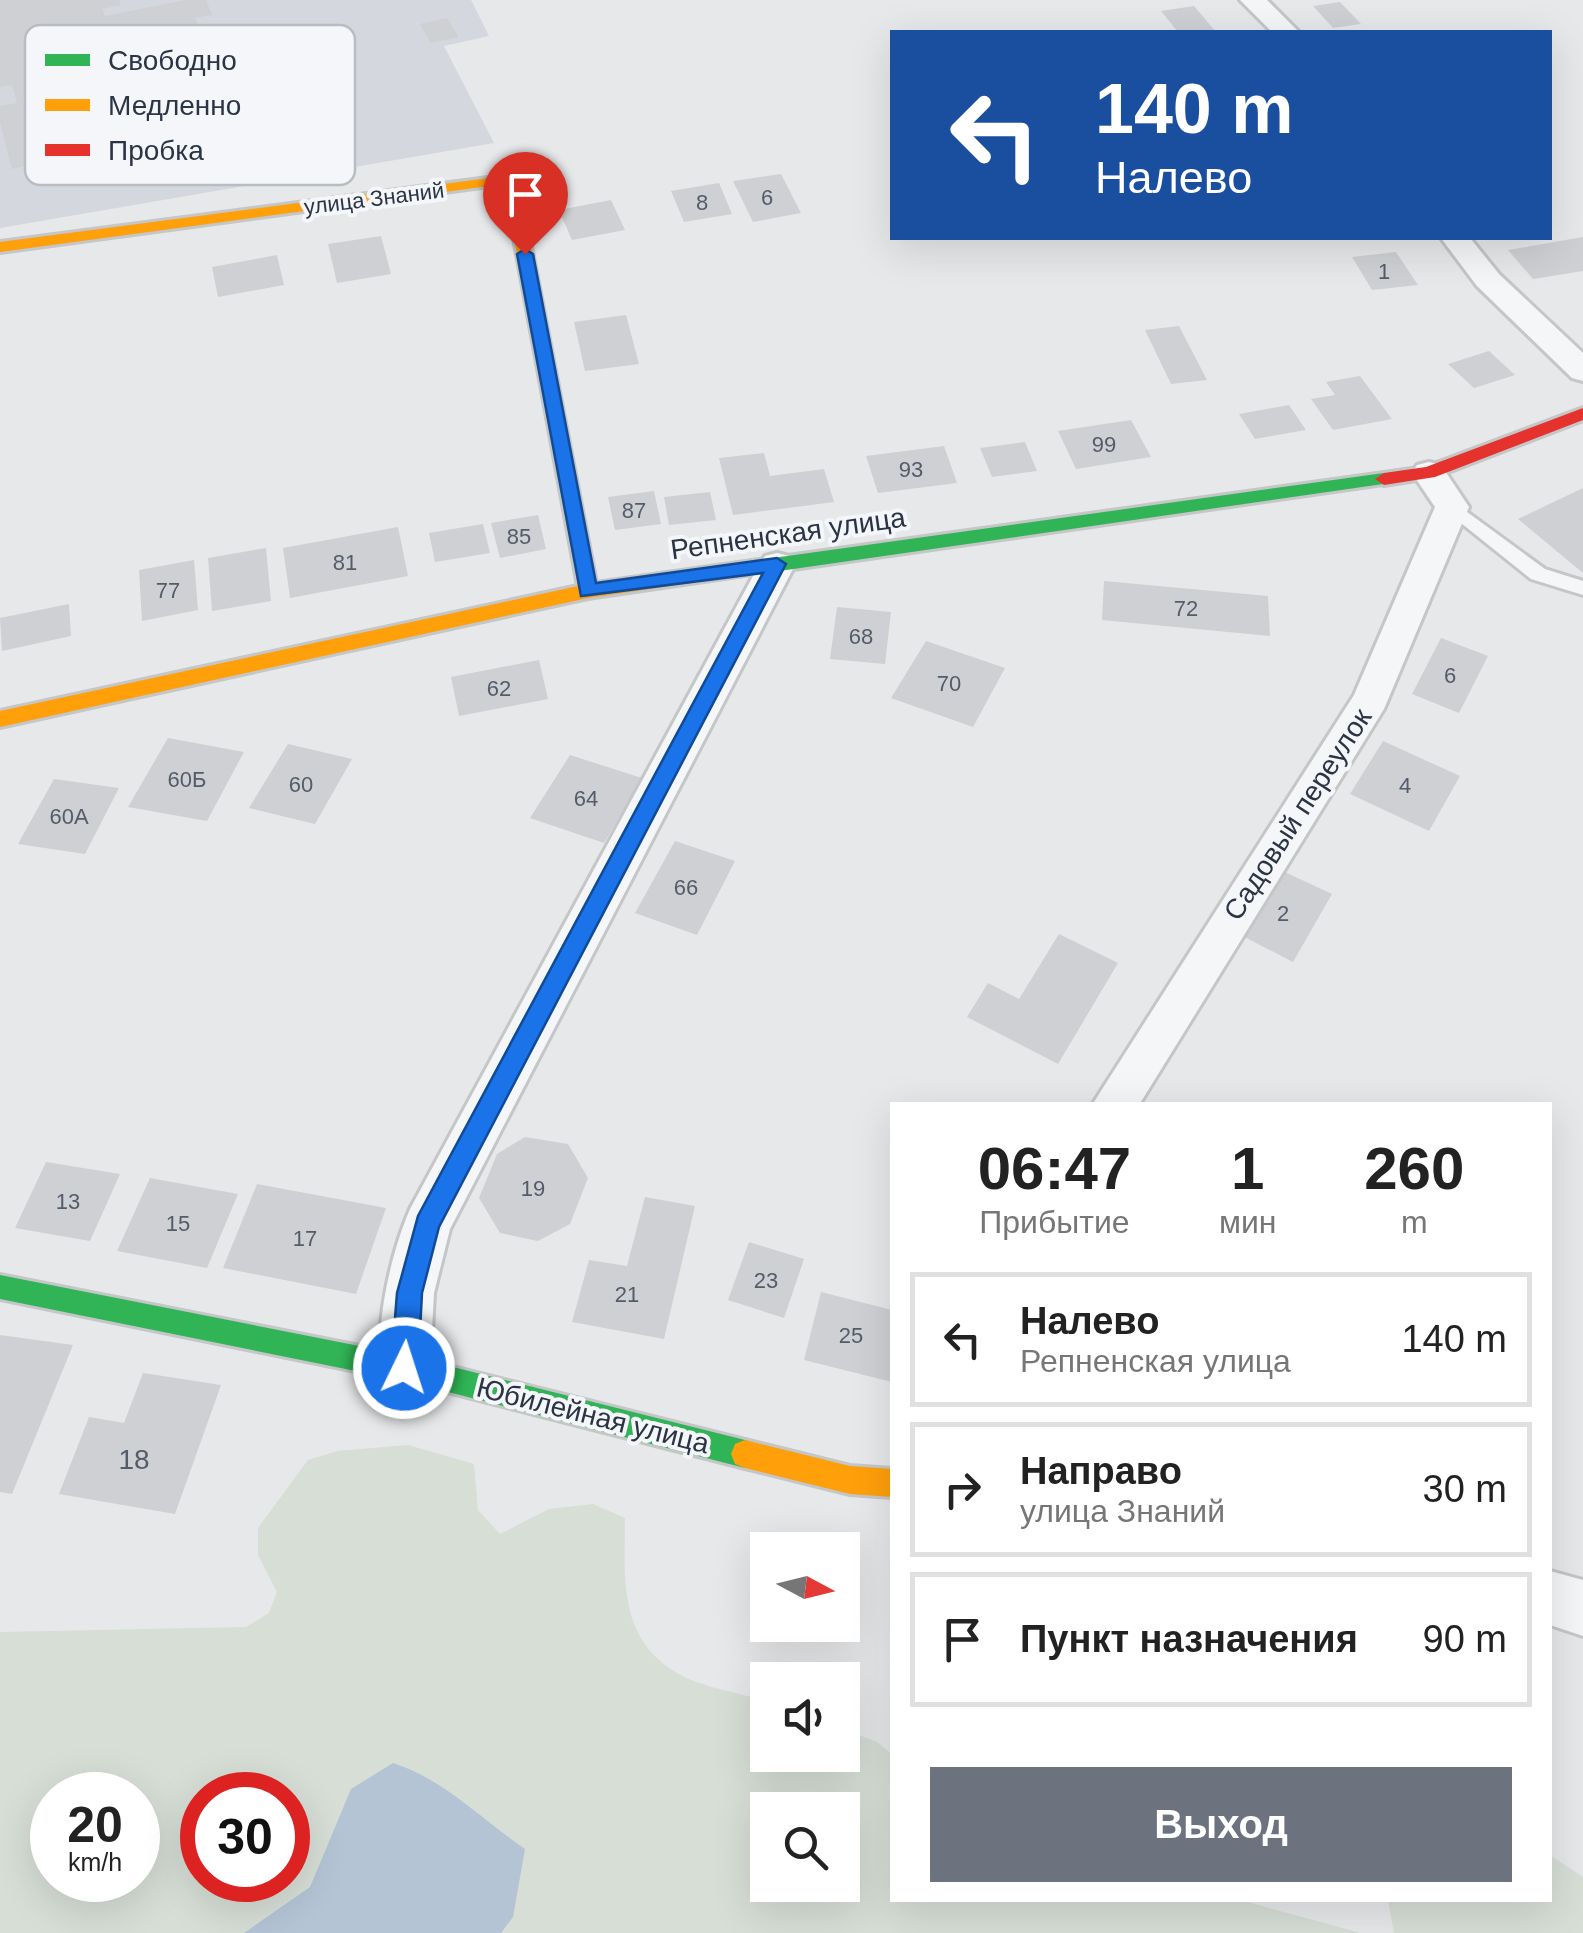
<!DOCTYPE html>
<html lang="ru">
<meta charset="utf-8">
<style>
body{margin:0;font-family:Helvetica,sans-serif;background:#f6f6f6;color:#222;height:100vh;display:flex;flex-direction:column;font-size:38px;white-space:nowrap}
*{box-sizing:border-box;margin:0}
p{font-size:32px;color:#767676}
.icon{flex:none;width:55px;height:55px;fill:none;stroke:currentColor;stroke-width:2;stroke-linecap:round;stroke-linejoin:round}
.map{position:relative;flex:1;overflow:hidden}
.panel{position:absolute;left:890px;top:1102px;width:662px;height:800px;display:flex;flex-direction:column;background:#fff;border-radius:0px;box-shadow:0 10px 40px #0002}
.panel>*{flex:none}
.top-card{position:absolute;left:890px;top:30px;width:662px;height:210px;border-radius:0px;box-shadow:0 10px 40px #0002;background:#1a4fa0;color:#fff;overflow:hidden}
.needle{width:65px;rotate:97deg}
.fabs{position:absolute;left:750px;top:1532px;display:grid;gap:20px}
.fabs a{display:grid;place-items:center;width:110px;height:110px;border-radius:0px;background:#fff;box-shadow:0 10px 40px #0002;font-size:50px}
.speed{position:absolute;left:30px;top:1772px;display:flex;gap:20px;font-size:50px;font-weight:700;text-align:center}
.speed>*{display:grid;place-content:center;width:130px;height:130px;border-radius:50%;background:#fff;box-shadow:0 10px 40px #0002;line-height:1}
.speed small{font-size:25px;font-weight:400}
.speed .limit{border:15px solid #d22;background:#fff;color:#111}
.pin{position:absolute;display:grid;place-items:center;width:85px;height:85px;color:#fff;margin:-102px -42px;border-radius:50% 50% 50% 0;rotate:-45deg;box-shadow:0 0 10px #0007}
.pin .icon{rotate:45deg}
.me{position:absolute;width:110px;margin:-55px;rotate:4deg;stroke-linejoin:round;filter:drop-shadow(0 0 8px #0008)}
.turn{display:flex;align-items:center;gap:35px;height:210px;padding:0 40px;font-size:45px}
.turn .icon{width:130px;height:130px;stroke-width:2.5}
.turn b{display:block;font-size:70px;line-height:85px}
.eta{display:flex;justify-content:space-evenly;align-items:center;height:170px;text-align:center}
.eta b{font-size:60px;font-weight:800;line-height:70px}
.action{display:flex;gap:20px;margin-top:auto;padding:20px 40px}
.action a{flex:1;height:115px;border-radius:0px;background:#6c737f;color:#fff;font-size:40px;font-weight:800;line-height:115px;text-align:center}
ul{padding:0;list-style:none}
li{display:flex;align-items:center;gap:30px;height:135px;margin:0 20px 15px;padding:0 20px;border:5px solid #e0e0e0;border-radius:0px}
li div{flex:1}
li b{display:block;font-size:38px}
li em{font-style:normal}
.map>svg:first-child{display:block}
</style>
<div class="map">
<svg width="1583" height="1933" viewBox="0 0 1583 1933">
<rect width="100%" height="100%" fill="#e6e8ea"/>
<path fill="#d4d7dd" d="M 0,0 L 471,0 L 489,36 L 444,46 L 494,143 L 0,228 Z"/>
<path fill="#d6ded6" fill-rule="evenodd" d="M 408,1445 L 474,1464 L 478,1510 L 500,1534 L 549,1509 L 593,1504 L 625,1518 C 625,1577 617,1638 677,1673 C 702,1688 740,1692 767,1702 L 768,1755 L 842,1755 L 843,1729 L 877,1742 L 892,1754 L 892,1900 L 1240,1900 L 1361,1933 L 0,1933 L 0,1632 L 246,1627 L 269,1613 L 277,1592 L 258,1555 L 258,1528 L 308,1460 L 337,1451 ZM 52,1795 L 138,1795 L 138,1880 L 52,1880 ZM 202,1795 L 288,1795 L 288,1880 L 202,1880 ZM 768,1810 L 842,1810 L 842,1885 L 768,1885 Z
M 1550,1855 L 1583,1877 L 1583,1933 L 1394,1933 L 1388,1900 L 1550,1900 Z"/>
<path fill="#b4c4d5" d="M 393,1763 C 445,1780 481,1819 525,1849 L 513,1917 L 501,1933 L 244,1933 L 310,1887 L 351,1789 Z"/>
<path fill="#ced0d3" d="M 0,0 L 119,0 L 121,5 L 102,9 L 105,16 L 186,0 L 206,0 L 212,15 L 195,18 L 200,30 L 215,27 L 222,43 L 104,67 L 110,83 L 135,78 L 156,138 L 12,169 L 0,123 L 0,106 L 17,103 L 12,85 L 0,87 Z
M 1340,2 L 1361,24 L 1333,28 L 1313,6 Z
M 1194,6 L 1216,32 L 1178,32 L 1161,11 Z
M 447,18 L 459,37 L 431,43 L 420,24 Z
M 781,174 L 801,213 L 753,222 L 733,181 Z
M 719,183 L 732,214 L 684,222 L 671,191 Z
M 611,200 L 625,230 L 572,240 L 559,210 Z
M 381,236 L 391,274 L 337,283 L 328,244 Z
M 1583,237 L 1583,271 L 1533,279 L 1508,250 Z
M 1396,252 L 1418,285 L 1372,290 L 1352,257 Z
M 277,255 L 284,285 L 218,297 L 212,267 Z
M 626,315 L 639,364 L 585,371 L 574,322 Z
M 1179,326 L 1207,380 L 1171,384 L 1145,330 Z
M 1489,351 L 1515,375 L 1474,388 L 1448,364 Z
M 1360,376 L 1392,419 L 1333,430 L 1311,399 L 1335,395 L 1326,382 Z
M 1289,405 L 1306,430 L 1255,439 L 1239,414 Z
M 1131,420 L 1151,457 L 1076,469 L 1058,431 Z
M 1025,442 L 1037,471 L 992,477 L 980,448 Z
M 944,446 L 957,483 L 878,493 L 866,456 Z
M 764,453 L 770,476 L 824,469 L 834,502 L 733,515 L 719,458 Z
M 1583,488 L 1583,573 L 1518,519 Z
M 654,491 L 661,524 L 615,530 L 608,497 Z
M 710,492 L 716,520 L 669,525 L 664,497 Z
M 538,515 L 546,549 L 500,558 L 491,523 Z
M 483,524 L 490,553 L 435,562 L 429,533 Z
M 398,527 L 408,576 L 290,598 L 283,548 Z
M 266,548 L 271,601 L 212,611 L 208,558 Z
M 194,560 L 198,610 L 142,621 L 139,570 Z
M 1104,581 L 1268,596 L 1270,636 L 1102,620 Z
M 69,604 L 71,636 L 2,651 L 0,618 Z
M 837,607 L 891,612 L 885,664 L 830,659 Z
M 1441,638 L 1488,656 L 1459,713 L 1412,694 Z
M 926,641 L 1005,668 L 973,727 L 891,698 Z
M 539,660 L 548,699 L 459,716 L 451,677 Z
M 168,738 L 244,752 L 207,821 L 128,807 Z
M 1383,741 L 1460,776 L 1429,831 L 1350,794 Z
M 288,744 L 352,759 L 315,824 L 249,808 Z
M 570,755 L 642,778 L 604,843 L 530,818 Z
M 54,779 L 119,788 L 85,854 L 18,844 Z
M 675,841 L 735,861 L 697,935 L 635,913 Z
M 1274,867 L 1332,894 L 1293,962 L 1235,932 Z
M 1059,934 L 1118,963 L 1058,1064 L 967,1017 L 988,983 L 1019,999 Z
M 525,1137 L 568,1144 L 588,1178 L 570,1224 L 538,1241 L 500,1233 L 479,1198 L 497,1154 Z
M 46,1162 L 120,1174 L 90,1241 L 15,1228 Z
M 150,1178 L 238,1194 L 207,1268 L 117,1251 Z
M 257,1184 L 386,1208 L 356,1294 L 223,1268 Z
M 645,1197 L 695,1206 L 664,1339 L 572,1322 L 589,1260 L 627,1266 Z
M 749,1242 L 804,1259 L 784,1318 L 728,1300 Z
M 821,1292 L 892,1310 L 892,1382 L 804,1360 Z
M 0,1335 L 73,1345 L 12,1494 L 0,1492 Z
M 143,1373 L 221,1385 L 175,1514 L 59,1494 L 89,1417 L 124,1423 Z"/>
<g fill="none" stroke-linecap="round" stroke-linejoin="round">
<defs>
<path id="lane" d="M 1452,501 L 1545,569 L 1583,581 L 1583,595 L 1531,579 L 1446,511 L 1446,503 Z"/>
<path id="street" d="M 1240,0 L 1267,0 L 1299,32 L 1272,32 Z
M 1441,238 L 1470,238 L 1499,274 L 1583,353 L 1583,381 L 1572,378 L 1477,286 Z
M 1429,462 L 1441,465 L 1469,507 L 1384,709 L 1139,1105 L 1092,1105 L 1354,695 L 1435,507 L 1412,473 L 1417,465 Z
M 777,553 L 789,556 L 795,565 L 450,1229 L 434,1293 L 430,1368 L 423,1385 L 405,1393 L 387,1385 C 369,1341 391,1253 410,1209 L 759,565 L 765,556 Z
M 1550,1571 L 1583,1580 L 1583,1636 L 1550,1625 Z"/>
<path id="fast" d="M 1384,473 L 1390,475 L 1390,483 L 759,574 L 750,567 L 759,560 Z
M 0,1275 L 405,1355 L 745,1440 L 755,1444 L 759,1454 L 755,1464 L 745,1468 L 405,1381 L 0,1299 Z"/>
<path id="slow" d="M 511,175 L 518,179 L 596,583 L 759,560 L 768,567 L 766,572 L 588,598 L 0,727 L 0,711 L 578,586 L 504,184 L 0,252 L 0,242 Z
M 745,1440 L 850,1466 L 892,1469 L 892,1497 L 850,1494 L 745,1468 L 735,1464 L 731,1454 L 735,1444 Z"/>
<path id="jam" d="M 1583,408 L 1583,420 L 1435,477 L 1384,485 L 1375,479 L 1384,473 L 1426,467 Z"/>
</defs>
<use href="#lane" stroke="#c4c6c8" stroke-width="6"/>
<use href="#street" stroke="#c4c6c8" stroke-width="6"/>
<use href="#fast" stroke="#c4c6c8" stroke-width="6"/>
<use href="#slow" stroke="#c4c6c8" stroke-width="6"/>
<use href="#jam" stroke="#c4c6c8" stroke-width="6"/>
<use href="#lane" fill="#f5f6f7" fill-rule="evenodd"/>
<use href="#street" fill="#f5f6f7" fill-rule="evenodd"/>
<use href="#fast" fill="#30b455" fill-rule="evenodd"/>
<use href="#slow" fill="#ff9f0a" fill-rule="evenodd"/>
<use href="#jam" fill="#e5322d" fill-rule="evenodd"/>
</g>
<path fill="#1a73e8" stroke="#114b97" stroke-width="2.5" d="M 525,249 L 533,254 L 596,583 L 777,558 L 786,564 L 439,1227 L 422,1293 L 418,1368 L 414,1377 L 404,1381 L 395,1377 L 391,1368 L 397,1293 L 418,1216 L 763,573 L 581,596 L 517,254 Z"/>
<g text-anchor="middle" stroke-width="8" stroke-linejoin="round" paint-order="stroke">
<g font-size="22" fill="#545c69">
<text x="767" y="205">6</text>
<text x="702" y="210">8</text>
<text x="1384" y="279">1</text>
<text x="1104" y="452">99</text>
<text x="911" y="477">93</text>
<text x="634" y="518">87</text>
<text x="519" y="544">85</text>
<text x="345" y="570">81</text>
<text x="168" y="598">77</text>
<text x="1186" y="616">72</text>
<text x="861" y="644">68</text>
<text x="1450" y="683">6</text>
<text x="949" y="691">70</text>
<text x="499" y="696">62</text>
<text x="187" y="787">60Б</text>
<text x="301" y="792">60</text>
<text x="1405" y="793">4</text>
<text x="586" y="806">64</text>
<text x="69" y="824">60А</text>
<text x="686" y="895">66</text>
<text x="1283" y="921">2</text>
<text x="533" y="1196">19</text>
<text x="68" y="1209">13</text>
<text x="178" y="1231">15</text>
<text x="305" y="1246">17</text>
<text x="766" y="1288">23</text>
<text x="627" y="1302">21</text>
<text x="851" y="1343">25</text>
</g>
<g font-size="22" fill="#2b3445" stroke="#f4f6f9">
<text transform="translate(374 198) rotate(-7)" y="8">улица Знаний</text>
</g>
<g font-size="28" fill="#2b3445" stroke="#f4f6f9">
<text transform="translate(788 533) rotate(-8)" y="10">Репненская улица</text>
<text transform="translate(1297 814) rotate(-57)" y="10">Садовый переулок</text>
<text transform="translate(593 1415) rotate(14)" y="10">Юбилейная улица</text>
</g>
<g font-size="28" fill="#545c69">
<text x="134" y="1469">18</text>
</g>
</g>
<rect x="25" y="25" width="330" height="160" rx="15" fill="#f4f6f9" stroke="#b8bcc3" stroke-width="2.5"/>
<rect x="45" y="54" width="45" height="12" fill="#30b455"/>
<rect x="45" y="99" width="45" height="12" fill="#ff9f0a"/>
<rect x="45" y="144" width="45" height="12" fill="#e5322d"/>
<g font-size="28" fill="#2b3445">
<text x="108" y="70">Свободно</text>
<text x="108" y="115">Медленно</text>
<text x="108" y="160">Пробка</text>
</g>
</svg>
<div class="fabs">
<a><svg class="needle" viewBox="-14 -14 28 28"><path d="M0-13l5 13h-10z" fill="#e53935"/><path d="M0 13l5-13h-10z" fill="#767676"/></svg></a>
<a><svg class="icon" aria-label="sound" viewBox="0 0 24 24"><path d="M4 9h4l5-4v14l-5-4H4zM17 9q2 3 0 6"/></svg></a>
<a><svg class="icon" aria-label="search" viewBox="0 0 24 24"><circle cx="10" cy="10" r="6"/><path d="M15 15l6 6"/></svg></a>
</div>
<div class="speed"><div>20<small>km/h</small></div><div class="limit">30</div></div>
<div class="pin" style="left:525px;top:254px;background:#d93025"><svg class="icon" aria-label="arrive" viewBox="0 0 24 24"><path d="M6 21V4h12l-3 4 3 4H6"/></svg></div>
<svg class="me" style="left:404px;top:1368px" viewBox="-20 -20 40 40"><circle r="17" fill="#1a73e8" stroke="#fff" stroke-width="3"/><path d="M0-11L8 9 0 5-8 9z" fill="#fff"/></svg>
<div class="top-card">
<div class="turn"><svg class="icon" aria-label="left" viewBox="0 0 24 24"><path d="M17 20v-9H6M10 6l-5 5 5 5"/></svg><div><b>140 m</b>Налево</div></div>
</div>
<section class="panel">
<div class="eta">
<div><b>06:47</b><p>Прибытие</p></div>
<div><b>1</b><p>мин</p></div>
<div><b>260</b><p>m</p></div>
</div>
<ul>
<li><svg class="icon" aria-label="left" viewBox="0 0 24 24"><path d="M17 20v-9H6M10 6l-5 5 5 5"/></svg><div><b>Налево</b><p>Репненская улица</p></div><em>140 m</em></li>
<li><svg class="icon" aria-label="right" viewBox="0 0 24 24"><path d="M7 20v-9h11M14 6l5 5-5 5"/></svg><div><b>Направо</b><p>улица Знаний</p></div><em>30 m</em></li>
<li><svg class="icon" aria-label="arrive" viewBox="0 0 24 24"><path d="M6 21V4h12l-3 4 3 4H6"/></svg><div><b>Пункт назначения</b></div><em>90 m</em></li>
</ul>
<div class="action"><a>Выход</a></div>
</section>
</div>
